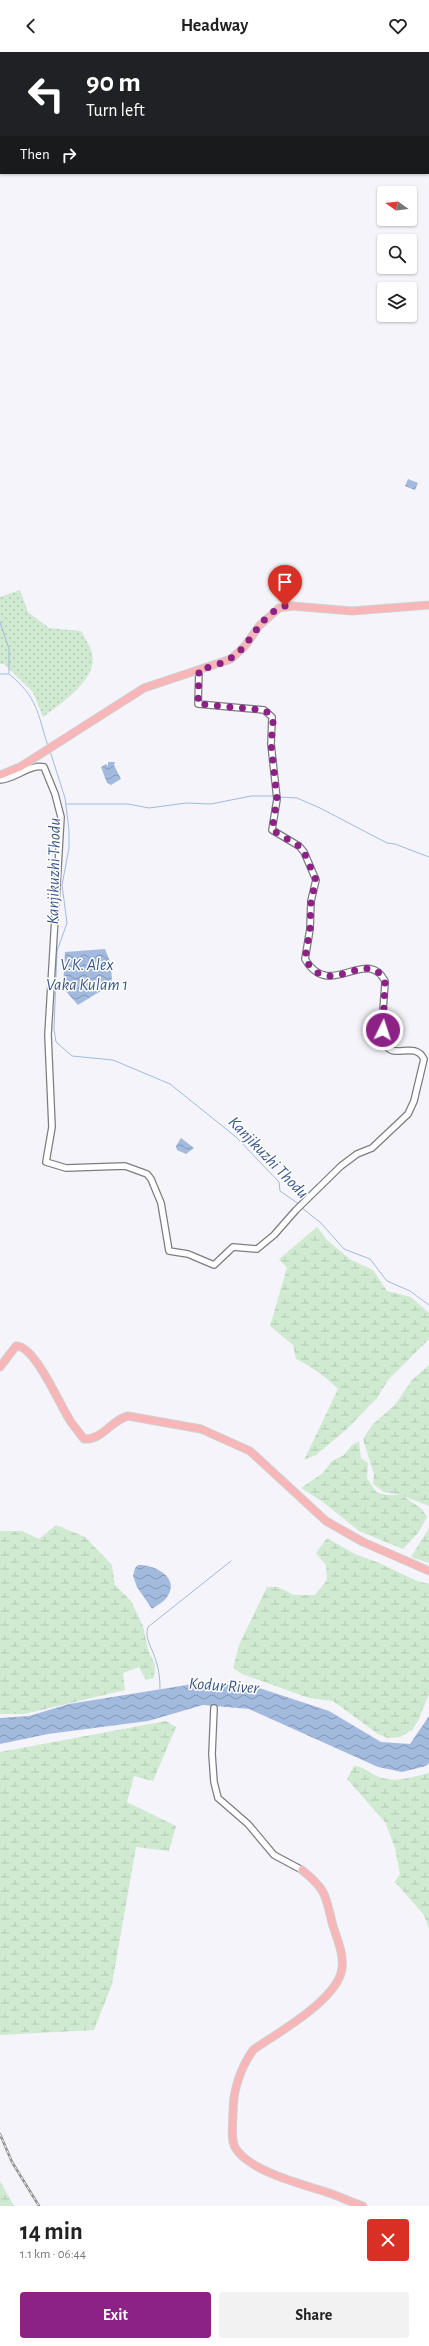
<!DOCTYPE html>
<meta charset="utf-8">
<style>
body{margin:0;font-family:"Alegreya Sans",sans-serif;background:#f2f2f2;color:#222;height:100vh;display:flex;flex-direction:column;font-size:15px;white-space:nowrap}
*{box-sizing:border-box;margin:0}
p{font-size:13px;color:#767676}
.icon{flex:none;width:22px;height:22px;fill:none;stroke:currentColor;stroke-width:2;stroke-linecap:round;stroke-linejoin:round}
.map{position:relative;height:2154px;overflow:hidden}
.panel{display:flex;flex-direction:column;background:#fff;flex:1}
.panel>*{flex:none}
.hud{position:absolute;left:0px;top:0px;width:429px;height:122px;box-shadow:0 1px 3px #0004;background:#202124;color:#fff;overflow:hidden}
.needle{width:26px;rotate:284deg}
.tools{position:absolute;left:377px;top:134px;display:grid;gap:8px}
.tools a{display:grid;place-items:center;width:40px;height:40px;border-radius:4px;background:#fff;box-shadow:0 1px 3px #0004;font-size:20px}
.pin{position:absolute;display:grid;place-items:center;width:34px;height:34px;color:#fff;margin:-41px -17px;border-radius:50% 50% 50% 0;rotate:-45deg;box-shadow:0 0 4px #0007}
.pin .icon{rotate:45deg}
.me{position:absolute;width:44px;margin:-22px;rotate:4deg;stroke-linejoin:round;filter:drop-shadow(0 0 3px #0008)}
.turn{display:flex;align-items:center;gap:14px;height:84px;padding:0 20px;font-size:18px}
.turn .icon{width:52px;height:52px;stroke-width:2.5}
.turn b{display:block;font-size:28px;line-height:34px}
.then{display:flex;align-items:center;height:38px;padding:0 20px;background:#0003;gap:8px;font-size:15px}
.round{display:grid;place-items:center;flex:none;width:42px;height:42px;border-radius:4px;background:#f2f2f2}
.overview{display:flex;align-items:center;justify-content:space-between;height:68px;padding:0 20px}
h1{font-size:24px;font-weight:700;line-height:30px}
.action{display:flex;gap:8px;margin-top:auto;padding:8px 20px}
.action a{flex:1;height:46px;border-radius:4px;background:#8d2286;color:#fff;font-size:16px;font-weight:700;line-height:46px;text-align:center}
.action a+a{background:#f2f2f2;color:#222}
header{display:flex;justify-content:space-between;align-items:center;height:52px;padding:0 20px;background:#fff;font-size:18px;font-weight:700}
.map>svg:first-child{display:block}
</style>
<header><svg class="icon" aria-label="back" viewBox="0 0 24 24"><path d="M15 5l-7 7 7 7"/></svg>Headway<svg class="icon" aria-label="heart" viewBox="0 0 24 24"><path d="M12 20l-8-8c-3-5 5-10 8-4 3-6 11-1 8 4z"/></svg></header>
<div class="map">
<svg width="429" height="2154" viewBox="0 0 429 2154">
<defs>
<pattern id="grass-dots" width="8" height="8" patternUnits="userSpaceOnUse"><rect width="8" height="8" fill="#cfead0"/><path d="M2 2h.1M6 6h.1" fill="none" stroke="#b2c9b3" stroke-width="1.8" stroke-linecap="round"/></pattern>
<pattern id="wetland-marsh" width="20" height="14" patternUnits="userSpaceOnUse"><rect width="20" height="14" fill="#cfead0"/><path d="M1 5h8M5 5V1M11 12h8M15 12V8" fill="none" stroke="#b2c9b3"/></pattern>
<pattern id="water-waves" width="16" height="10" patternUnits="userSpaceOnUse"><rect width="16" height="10" fill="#a3badf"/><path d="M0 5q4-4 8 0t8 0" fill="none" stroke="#8597b5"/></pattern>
</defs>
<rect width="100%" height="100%" fill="#f4f4fa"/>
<path fill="url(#grass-dots)" d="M 20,538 L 28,560 L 49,576 L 81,579 C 85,586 90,594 92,601 C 99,627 60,652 43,665 L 33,640 L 4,612 L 0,612 L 0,545 Z"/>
<path fill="url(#wetland-marsh)" d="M 317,1175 L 327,1188 L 351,1208 L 373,1218 L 387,1239 L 411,1245 L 429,1261 L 429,1287 L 388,1328 L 377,1346 L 348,1376 L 316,1403 L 304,1408 L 338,1337 C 326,1325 311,1314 296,1307 L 293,1293 L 270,1274 L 287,1216 L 279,1207 Z
M 429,1313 L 429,1454 L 403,1444 L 422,1457 L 427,1465 L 418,1481 L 403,1497 L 359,1479 L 323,1450 L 301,1436 L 323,1421 L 332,1409 L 344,1403 L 352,1393 L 359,1389 L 361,1406 L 368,1411 L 367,1426 L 376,1440 L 386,1443 L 400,1443 L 384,1440 L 373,1432 L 374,1422 L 363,1387 L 373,1372 L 395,1353 L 412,1328 Z
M 56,1473 L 85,1485 L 112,1513 L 115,1533 L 131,1549 L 143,1574 L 148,1597 L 155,1613 L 154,1626 L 146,1628 L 139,1615 L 123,1621 L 125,1638 L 24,1662 L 0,1662 L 0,1479 L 22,1479 L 39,1487 Z
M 429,1476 L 429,1511 L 411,1505 Z
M 327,1486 L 355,1502 L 377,1510 L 417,1529 L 429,1532 L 429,1642 L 418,1669 L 412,1678 L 400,1685 L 388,1686 L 378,1682 L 333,1649 L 309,1646 L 242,1622 L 233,1616 L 239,1593 L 267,1535 L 278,1535 L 294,1543 L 315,1543 L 327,1528 L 326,1513 L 316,1501 Z
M 166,1669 L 176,1675 L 153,1729 L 134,1724 L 127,1750 L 176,1774 L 169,1799 L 136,1795 L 112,1932 L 94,1978 L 0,1983 L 0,1700 Z
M 354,1714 C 363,1714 369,1721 377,1724 C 394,1732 412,1725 429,1721 L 429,1877 L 424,1863 L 395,1830 L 400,1822 L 395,1796 L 385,1770 L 347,1727 Z
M 0,2129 L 14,2154 L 0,2154 Z"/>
<path fill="url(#water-waves)" d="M 408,427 L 418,431 L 415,438 L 405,434 Z
M 108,710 L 115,710 L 114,713 L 121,727 L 111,733 L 107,731 L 101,715 L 106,712 L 108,714 Z
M 105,897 L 111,912 L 112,932 L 78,953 L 63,936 L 65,900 Z
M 181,1086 L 194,1096 L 186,1102 L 177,1098 L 176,1094 Z
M 138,1513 C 153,1512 181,1525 167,1545 C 165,1549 156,1554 152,1557 L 137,1535 L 133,1524 L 135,1516 Z
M 193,1632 L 250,1633 L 329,1659 L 381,1690 L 410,1692 L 429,1664 L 429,1711 L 426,1714 L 402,1720 L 378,1715 L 249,1657 L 203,1653 L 148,1669 L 48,1682 L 0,1692 L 0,1666 L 29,1664 L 69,1652 Z"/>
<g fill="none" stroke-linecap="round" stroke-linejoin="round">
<path stroke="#a3badf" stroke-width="1" d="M 0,570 L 9,597 L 9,621
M 0,622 L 9,622 C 38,646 37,660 48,694
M 50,699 L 65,746 L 69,778 L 69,796 L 62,833 L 67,871 L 57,899 L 54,977 L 56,990 L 72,1004 L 113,1008 L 170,1032 L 236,1085 L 279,1130 L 280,1139 L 299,1152
M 279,745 L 297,746 L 320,756 L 387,791 L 395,792 L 429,805
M 66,752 L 128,752 L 149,756 L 186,751 L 211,752 L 251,744 L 273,744
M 302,1156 L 321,1171 L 344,1197 L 370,1207 L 387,1229 L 410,1239 L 429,1253
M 160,1637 C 160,1627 159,1618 156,1609 C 153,1597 144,1587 148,1575 L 231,1509"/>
<defs>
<path id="minor" d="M 0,728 C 15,727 30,712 44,715 L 55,742 L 61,765 L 48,983 L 52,1075 L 46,1110 L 66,1116 L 125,1114 L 147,1122 L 151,1127 L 161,1151 L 169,1199 L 188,1202 L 214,1213 L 233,1195 L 257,1197 L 274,1183 L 296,1158 L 341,1114 L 357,1102 L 372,1096 L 408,1062 L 414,1049 L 424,1007 C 415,990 397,1005 388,996 C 378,985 385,944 385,929 C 366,893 330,950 305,907 L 310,877 L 311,849 L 316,828 L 304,800 L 299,794 L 272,778 L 277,747 L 271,692 L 272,665 L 264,658 L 198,652 L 199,618
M 214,1656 L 212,1702 L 214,1730 L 218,1746 L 248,1772 L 274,1803 L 302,1818"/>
<path id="major" d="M 20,1 L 21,0
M 0,77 L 1,74
M 0,723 L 20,715 L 144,636 L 231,607 L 245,594 L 259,574 L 279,556 L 292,554 L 352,559 L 429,553
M 0,1315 L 16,1294 C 35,1293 60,1354 71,1370 C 75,1375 79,1381 84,1387 C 103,1388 111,1368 128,1364 L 201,1377 L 250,1399 L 326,1469 L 363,1490 L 429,1519
M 302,1818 C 328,1839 325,1844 333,1874 C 337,1887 344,1902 342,1916 C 339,1947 277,1981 253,1998 C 240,2017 233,2039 233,2061 C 233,2072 230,2088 236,2097 C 252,2120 301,2132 326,2140 C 339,2144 350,2150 363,2154"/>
</defs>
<use href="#minor" stroke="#7c7d82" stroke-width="8"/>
<use href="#major" stroke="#d0d0d0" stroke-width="9"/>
<use href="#minor" stroke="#fff" stroke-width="5.5"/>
<use href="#major" stroke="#f8b6b8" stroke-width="7"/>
<defs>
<path id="rail" d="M 0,2082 L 12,2110 L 39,2154"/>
</defs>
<use href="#rail" stroke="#919195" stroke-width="2.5"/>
<use href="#rail" stroke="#fff" stroke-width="1" stroke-dasharray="3" stroke-linecap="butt"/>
</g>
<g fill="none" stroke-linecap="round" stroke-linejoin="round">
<path stroke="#8d2286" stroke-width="7" stroke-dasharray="0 12.6" d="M 285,554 C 259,562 252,593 231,606 C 222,612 209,615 199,618 L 198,652 L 264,658 L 270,662 L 273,670 L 271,692 L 277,747 L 272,778 L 299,794 L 304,800 L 316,828 L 311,849 L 310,877 L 305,907 C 330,950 366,893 385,929 L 383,978"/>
</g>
<g text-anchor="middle" stroke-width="3" stroke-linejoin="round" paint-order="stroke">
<g font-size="17" font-style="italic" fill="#395788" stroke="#fff">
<text transform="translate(53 819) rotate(-89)" y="6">Kanjikuzhi Thodu</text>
<text x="87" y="918">V.K. Alex<tspan x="87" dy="20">Vaka Kulam 1</tspan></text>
<text transform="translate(269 1105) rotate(46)" y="6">Kanjikuzhi Thodu</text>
<text transform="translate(224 1633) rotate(4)" y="6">Kodur River</text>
</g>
</g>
</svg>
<div class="tools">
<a><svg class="needle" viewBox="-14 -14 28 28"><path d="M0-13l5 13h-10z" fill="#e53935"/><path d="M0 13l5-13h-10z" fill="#767676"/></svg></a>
<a><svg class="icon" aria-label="search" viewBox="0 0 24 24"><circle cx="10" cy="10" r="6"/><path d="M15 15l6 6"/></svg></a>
<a><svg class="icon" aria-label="layers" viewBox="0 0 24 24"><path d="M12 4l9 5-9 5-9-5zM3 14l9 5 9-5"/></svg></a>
</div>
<div class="pin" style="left:285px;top:554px;background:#d93025"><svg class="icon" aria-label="arrive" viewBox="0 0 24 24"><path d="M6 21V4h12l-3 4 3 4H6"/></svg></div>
<svg class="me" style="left:383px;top:978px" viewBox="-20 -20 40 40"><circle r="17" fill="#8d2286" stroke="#fff" stroke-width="3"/><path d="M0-11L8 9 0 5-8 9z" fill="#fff"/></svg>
<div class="hud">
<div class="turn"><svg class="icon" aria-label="left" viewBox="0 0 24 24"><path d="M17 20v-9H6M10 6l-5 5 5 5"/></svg><div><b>90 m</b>Turn left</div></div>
<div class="then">Then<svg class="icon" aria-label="right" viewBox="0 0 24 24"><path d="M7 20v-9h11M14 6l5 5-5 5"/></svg></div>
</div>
</div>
<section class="panel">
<div class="overview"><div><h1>14 min</h1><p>1.1 km · 06:44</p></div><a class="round" style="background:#d93025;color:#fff"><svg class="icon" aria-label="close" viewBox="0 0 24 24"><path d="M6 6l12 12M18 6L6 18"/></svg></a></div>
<div class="action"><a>Exit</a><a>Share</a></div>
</section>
